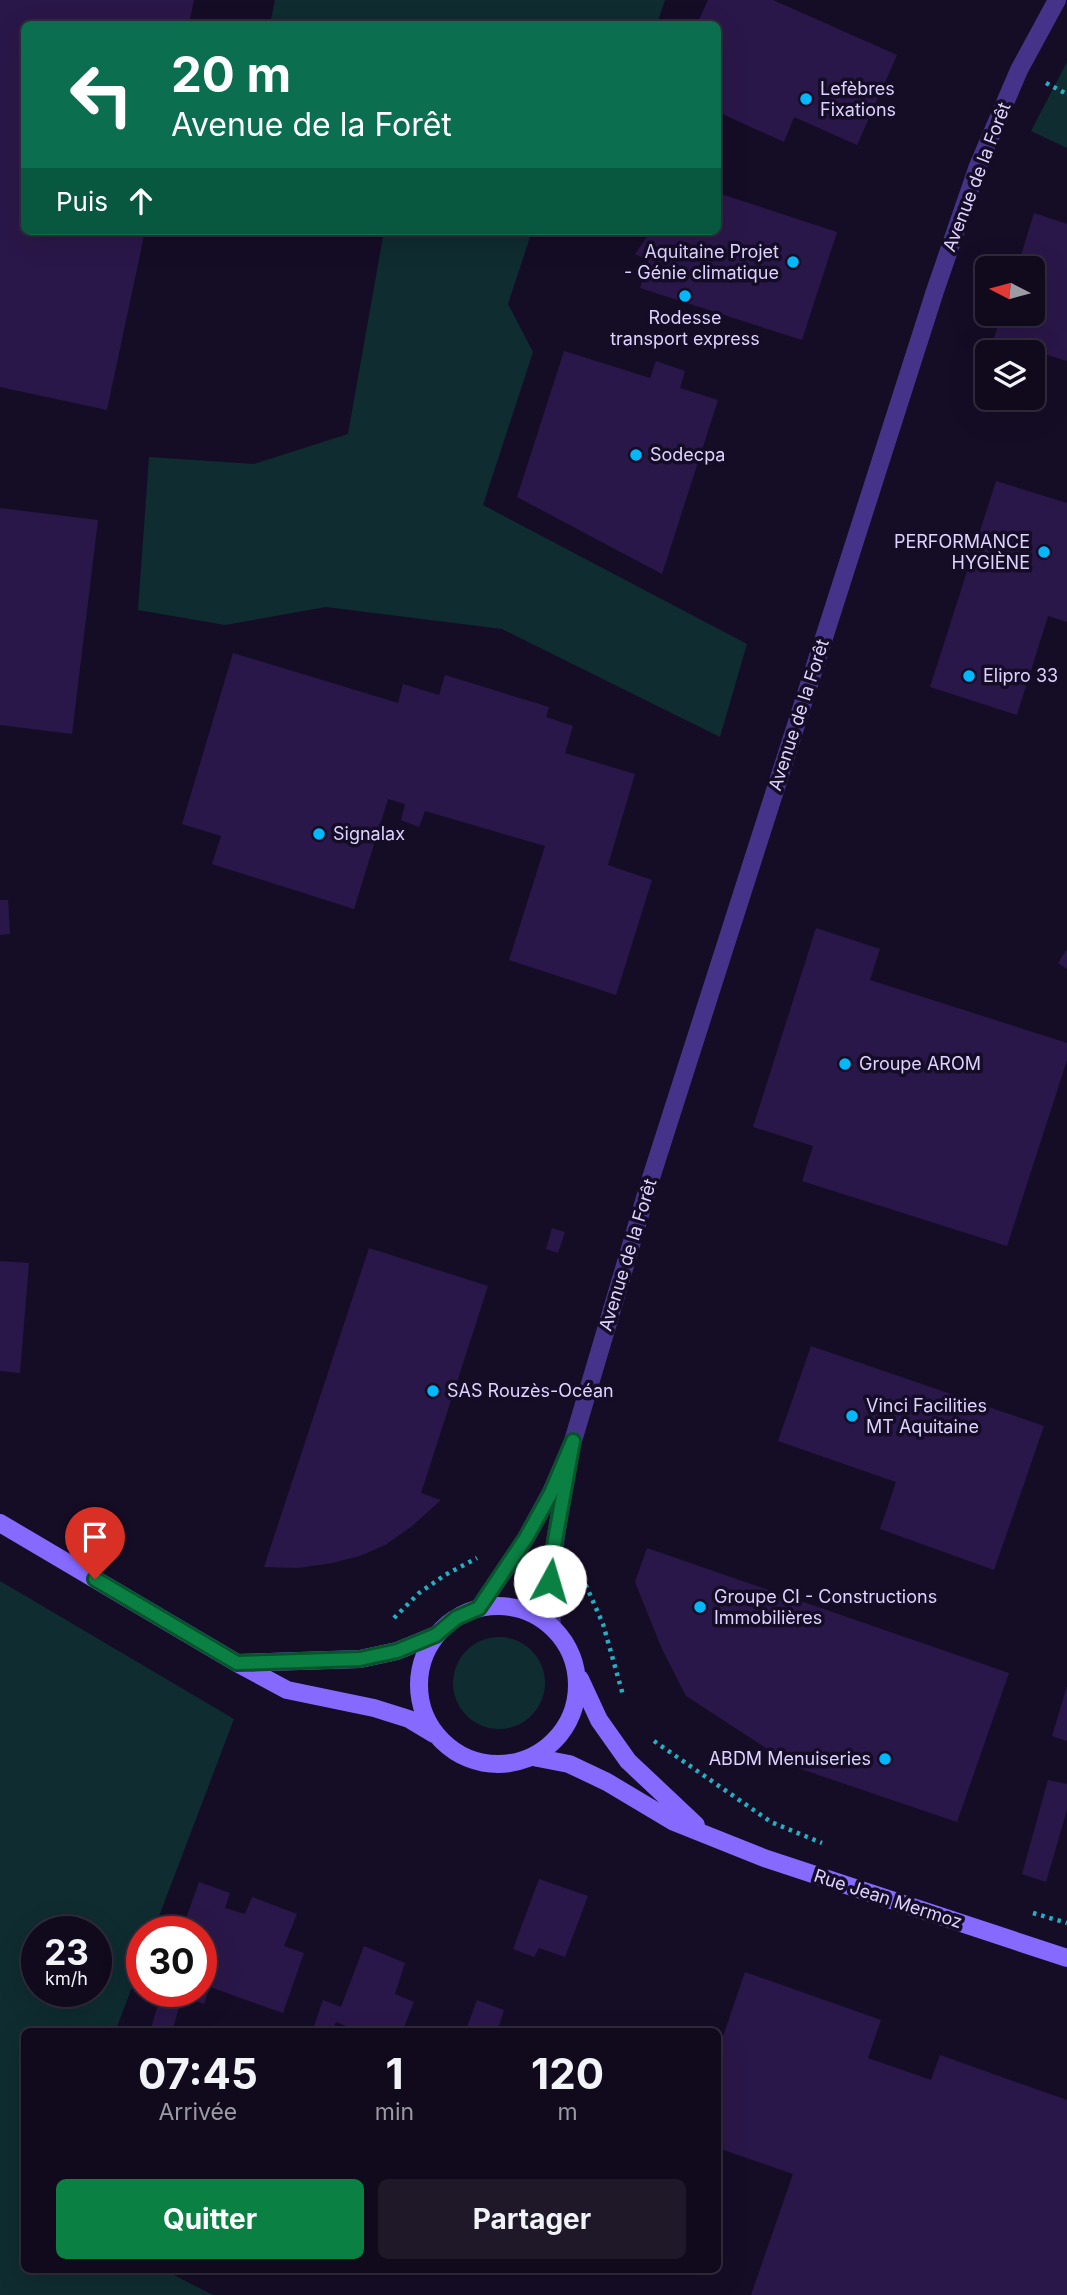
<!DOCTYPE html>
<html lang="fr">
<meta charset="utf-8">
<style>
body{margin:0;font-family:Inter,sans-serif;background:#1e1829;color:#f1f3f6;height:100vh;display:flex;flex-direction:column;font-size:26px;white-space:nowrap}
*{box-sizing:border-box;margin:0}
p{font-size:23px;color:#9c9aa3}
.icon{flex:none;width:38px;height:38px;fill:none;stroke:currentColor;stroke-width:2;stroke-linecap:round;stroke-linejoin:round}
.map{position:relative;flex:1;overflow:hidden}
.details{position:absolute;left:21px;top:2028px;width:700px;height:245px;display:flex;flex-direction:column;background:#100a1c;border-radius:10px;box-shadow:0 7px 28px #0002,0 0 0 2px #302b3b}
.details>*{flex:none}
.guide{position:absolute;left:21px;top:21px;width:700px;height:214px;border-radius:10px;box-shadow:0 7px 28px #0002,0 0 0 2px #302b3b;background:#0b6e4f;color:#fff;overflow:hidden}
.needle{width:46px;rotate:276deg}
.tools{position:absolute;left:975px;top:256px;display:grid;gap:14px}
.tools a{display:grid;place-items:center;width:70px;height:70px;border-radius:10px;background:#100a1c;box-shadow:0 7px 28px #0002,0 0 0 2px #302b3b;font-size:35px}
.speed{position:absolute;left:21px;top:1916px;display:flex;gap:14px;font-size:35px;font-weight:700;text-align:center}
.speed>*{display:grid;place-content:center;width:91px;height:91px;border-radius:50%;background:#100a1c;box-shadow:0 7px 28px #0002,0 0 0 2px #302b3b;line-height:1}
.speed small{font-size:18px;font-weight:400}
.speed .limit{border:10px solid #d22;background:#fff;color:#111}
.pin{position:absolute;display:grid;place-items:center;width:60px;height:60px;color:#fff;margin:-72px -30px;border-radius:50% 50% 50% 0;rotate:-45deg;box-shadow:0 0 7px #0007}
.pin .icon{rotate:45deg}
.me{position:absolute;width:77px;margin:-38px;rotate:6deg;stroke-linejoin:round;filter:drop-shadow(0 0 5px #0008)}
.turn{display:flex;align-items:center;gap:24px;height:147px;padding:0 35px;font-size:32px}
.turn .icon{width:91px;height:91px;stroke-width:2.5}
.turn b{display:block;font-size:49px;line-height:60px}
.then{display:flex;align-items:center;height:66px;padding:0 35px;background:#0003;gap:14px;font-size:26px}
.eta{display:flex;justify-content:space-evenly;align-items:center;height:119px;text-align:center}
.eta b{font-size:42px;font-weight:700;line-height:49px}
.cta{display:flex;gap:14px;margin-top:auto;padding:14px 35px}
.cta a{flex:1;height:80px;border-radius:10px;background:#0b8043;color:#fff;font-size:28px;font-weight:700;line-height:80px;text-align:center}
.cta a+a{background:#1e1829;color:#f1f3f6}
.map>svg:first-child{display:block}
</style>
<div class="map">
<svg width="1067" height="2295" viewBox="0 0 1067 2295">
<rect width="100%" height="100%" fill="#150d26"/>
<path fill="#0f2c31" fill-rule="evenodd" d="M 275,0 L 665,0 L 657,24 L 270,24 Z
M 1067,62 L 1067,148 L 1031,131 Z
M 384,231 L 532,231 L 508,304 L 533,352 L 483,505 L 747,644 L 720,737 L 502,629 L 326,607 L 225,625 L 138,610 L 149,457 L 254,464 L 348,434 Z
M 0,1581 L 234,1719 L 153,1932 L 142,1932 L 142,1961 L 115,2032 L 24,2032 L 24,2270 L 164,2270 L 213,2295 L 0,2295 ZM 96,1932 L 96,1992 L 37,1992 L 37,1932 Z
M453 1683a46 46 0 1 1 92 0a46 46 0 1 1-92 0Z"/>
<path fill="#2a1749" d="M 0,0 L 194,0 L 189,24 L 24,24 L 24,231 L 145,231 L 107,410 L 0,387 Z
M 708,0 L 773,0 L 897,55 L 857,145 L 794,117 L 784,142 L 718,112 L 718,24 L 697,24 Z
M 718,193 L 837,232 L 802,340 L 640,288 L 648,261 L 635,254 L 651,231 L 718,231 Z
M 1034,213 L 1067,224 L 1067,361 L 994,338 L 1002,313 L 1032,313 L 1032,268 L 1017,268 Z
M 564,351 L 650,378 L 656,361 L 685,371 L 680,388 L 718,400 L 662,574 L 517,497 Z
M 996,481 L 1067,503 L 1067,622 L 1048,616 L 1017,715 L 930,687 Z
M 0,508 L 98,520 L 72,734 L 0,725 Z
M 233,653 L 398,703 L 403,684 L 439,695 L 445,675 L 549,707 L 546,717 L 573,726 L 565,753 L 635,774 L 608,865 L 652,880 L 616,995 L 509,960 L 545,846 L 425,811 L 419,827 L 401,820 L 405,804 L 388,799 L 354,909 L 212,864 L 221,836 L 182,824 Z
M 0,900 L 8,900 L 10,934 L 0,935 Z
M 816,928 L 880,949 L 870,980 L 1067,1043 L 1067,1060 L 1007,1246 L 802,1181 L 813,1146 L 753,1127 Z
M 1067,949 L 1067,969 L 1058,963 Z
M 552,1228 L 565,1232 L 558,1253 L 546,1249 Z
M 369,1248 L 488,1286 L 421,1493 L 441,1500 L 411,1527 L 385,1545 L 360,1556 L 332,1563 L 298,1568 L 264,1567 Z
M 0,1261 L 29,1263 L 20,1373 L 0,1371 Z
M 811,1346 L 1044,1426 L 994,1570 L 880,1529 L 896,1482 L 778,1441 Z
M 647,1548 L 1009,1673 L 957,1822 L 795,1767 L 686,1696 L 662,1649 L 635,1582 Z
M 1067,1686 L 1067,1741 L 1052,1736 Z
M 1048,1780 L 1067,1784 L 1067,1810 L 1046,1882 L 1022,1874 Z
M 539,1879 L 588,1896 L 565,1957 L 539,1948 L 534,1957 L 513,1949 Z
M 199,1882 L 230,1893 L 225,1908 L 245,1914 L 252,1897 L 297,1914 L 284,1946 L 304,1953 L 283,2013 L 210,1987 L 204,2004 L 171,1992 L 201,1992 L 201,1932 L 181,1932 Z
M 364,1946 L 405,1963 L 395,1994 L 414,2002 L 402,2032 L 362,2032 L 336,2022 L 332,2032 L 312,2032 L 323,2000 L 341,2007 Z
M 745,1972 L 881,2020 L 868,2058 L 931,2080 L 940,2055 L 1067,2100 L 1067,2295 L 751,2295 L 793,2174 L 718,2148 L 718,2051 Z
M 160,1997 L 180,2004 L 172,2032 L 150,2032 Z
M 477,2000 L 504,2010 L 497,2032 L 465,2032 Z"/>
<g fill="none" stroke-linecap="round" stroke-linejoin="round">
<path stroke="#23b0c2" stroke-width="4.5" stroke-dasharray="3.5 5" stroke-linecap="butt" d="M 1046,83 L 1067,94
M 580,1579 L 584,1581 L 603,1624 L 623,1695
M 394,1618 L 419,1593 L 445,1575 L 477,1558
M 654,1741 L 771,1822 L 822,1843
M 1033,1913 L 1067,1923"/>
<path stroke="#45338a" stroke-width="18" d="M 479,1608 L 526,1538 L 551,1492 L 573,1441 L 650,1181 L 935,291 L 978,166 L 1019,70 L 1057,0
M 552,1626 C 547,1573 558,1524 567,1472"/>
<path stroke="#8669ff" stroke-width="18" d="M 0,1523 L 237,1663 L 287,1690 L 374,1708 L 409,1719 L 434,1734
M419 1685a79 79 0 1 1 158 0a79 79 0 1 1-158 0Z
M 237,1663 L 360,1659 L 397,1651 L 436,1635
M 580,1679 L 599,1720 L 628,1761 L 696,1825
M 533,1757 L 569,1764 L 607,1782 L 674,1822 L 764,1858 L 1067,1958"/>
</g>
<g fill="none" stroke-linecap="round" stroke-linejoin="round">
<defs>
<path id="route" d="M 95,1579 L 237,1663 L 360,1659 L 397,1651 L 436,1635 L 456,1618 L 479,1608 L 526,1538 L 551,1493 L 573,1441 L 552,1557 L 550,1581"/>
</defs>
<use href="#route" stroke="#07532c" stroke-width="18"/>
<use href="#route" stroke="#0b8043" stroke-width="12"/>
</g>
<g fill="#00b9fd" stroke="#150d26" stroke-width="2.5">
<circle cx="806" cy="99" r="7"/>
<circle cx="793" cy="262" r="7"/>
<circle cx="685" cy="296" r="7"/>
<circle cx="636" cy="455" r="7"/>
<circle cx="1044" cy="552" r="7"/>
<circle cx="969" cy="676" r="7"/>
<circle cx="319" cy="834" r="7"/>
<circle cx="845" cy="1064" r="7"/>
<circle cx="433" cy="1391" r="7"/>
<circle cx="852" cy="1416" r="7"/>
<circle cx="700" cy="1607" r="7"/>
<circle cx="885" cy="1759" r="7"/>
</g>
<g text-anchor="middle" stroke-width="7" stroke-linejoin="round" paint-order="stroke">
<g font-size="18" fill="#dfd2ff" stroke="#150d26" text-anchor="start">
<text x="820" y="95">Lefèbres<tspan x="820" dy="21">Fixations</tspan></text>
<text x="779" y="258" text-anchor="end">Aquitaine Projet<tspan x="779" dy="21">- Génie climatique</tspan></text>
<text x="685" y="324" text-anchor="middle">Rodesse<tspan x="685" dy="21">transport express</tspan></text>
<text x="650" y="461">Sodecpa</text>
<text x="1030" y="548" text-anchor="end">PERFORMANCE<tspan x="1030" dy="21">HYGIÈNE</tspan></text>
<text x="983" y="682">Elipro 33</text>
<text x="333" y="840">Signalax</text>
<text x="859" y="1070">Groupe AROM</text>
<text x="447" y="1397">SAS Rouzès-Océan</text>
<text x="866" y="1412">Vinci Facilities<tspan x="866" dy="21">MT Aquitaine</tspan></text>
<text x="714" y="1603">Groupe CI - Constructions<tspan x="714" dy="21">Immobilières</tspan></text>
<text x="871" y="1765" text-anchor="end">ABDM Menuiseries</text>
</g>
<g font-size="18" fill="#dfd2ff" stroke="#150d26">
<text transform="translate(977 177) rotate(-69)" y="6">Avenue de la Forêt</text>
<text transform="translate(799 715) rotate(-72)" y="6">Avenue de la Forêt</text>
<text transform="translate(628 1255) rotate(-73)" y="6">Avenue de la Forêt</text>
<text transform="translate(888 1899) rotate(18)" y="6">Rue Jean Mermoz</text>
</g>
</g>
</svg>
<div class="tools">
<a><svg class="needle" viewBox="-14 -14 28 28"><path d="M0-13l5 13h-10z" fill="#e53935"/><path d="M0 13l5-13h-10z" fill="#9c9aa3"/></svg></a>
<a><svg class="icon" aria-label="layers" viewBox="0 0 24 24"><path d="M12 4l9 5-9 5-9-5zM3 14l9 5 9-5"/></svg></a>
</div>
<div class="speed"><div>23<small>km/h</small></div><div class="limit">30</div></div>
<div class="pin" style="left:95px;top:1579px;background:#d93025"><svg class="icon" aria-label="arrive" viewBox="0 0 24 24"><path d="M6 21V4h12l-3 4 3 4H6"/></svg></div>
<svg class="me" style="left:550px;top:1581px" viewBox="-20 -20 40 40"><circle r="19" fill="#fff"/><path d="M0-13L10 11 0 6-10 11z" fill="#0b8043"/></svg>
<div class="guide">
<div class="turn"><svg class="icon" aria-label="left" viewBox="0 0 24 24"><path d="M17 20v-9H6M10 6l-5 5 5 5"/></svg><div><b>20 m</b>Avenue de la Forêt</div></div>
<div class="then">Puis<svg class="icon" aria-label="ahead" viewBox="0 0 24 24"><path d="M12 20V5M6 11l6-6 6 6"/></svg></div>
</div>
<section class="details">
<div class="eta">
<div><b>07:45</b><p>Arrivée</p></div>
<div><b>1</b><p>min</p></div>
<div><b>120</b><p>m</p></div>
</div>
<div class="cta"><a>Quitter</a><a>Partager</a></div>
</section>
</div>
